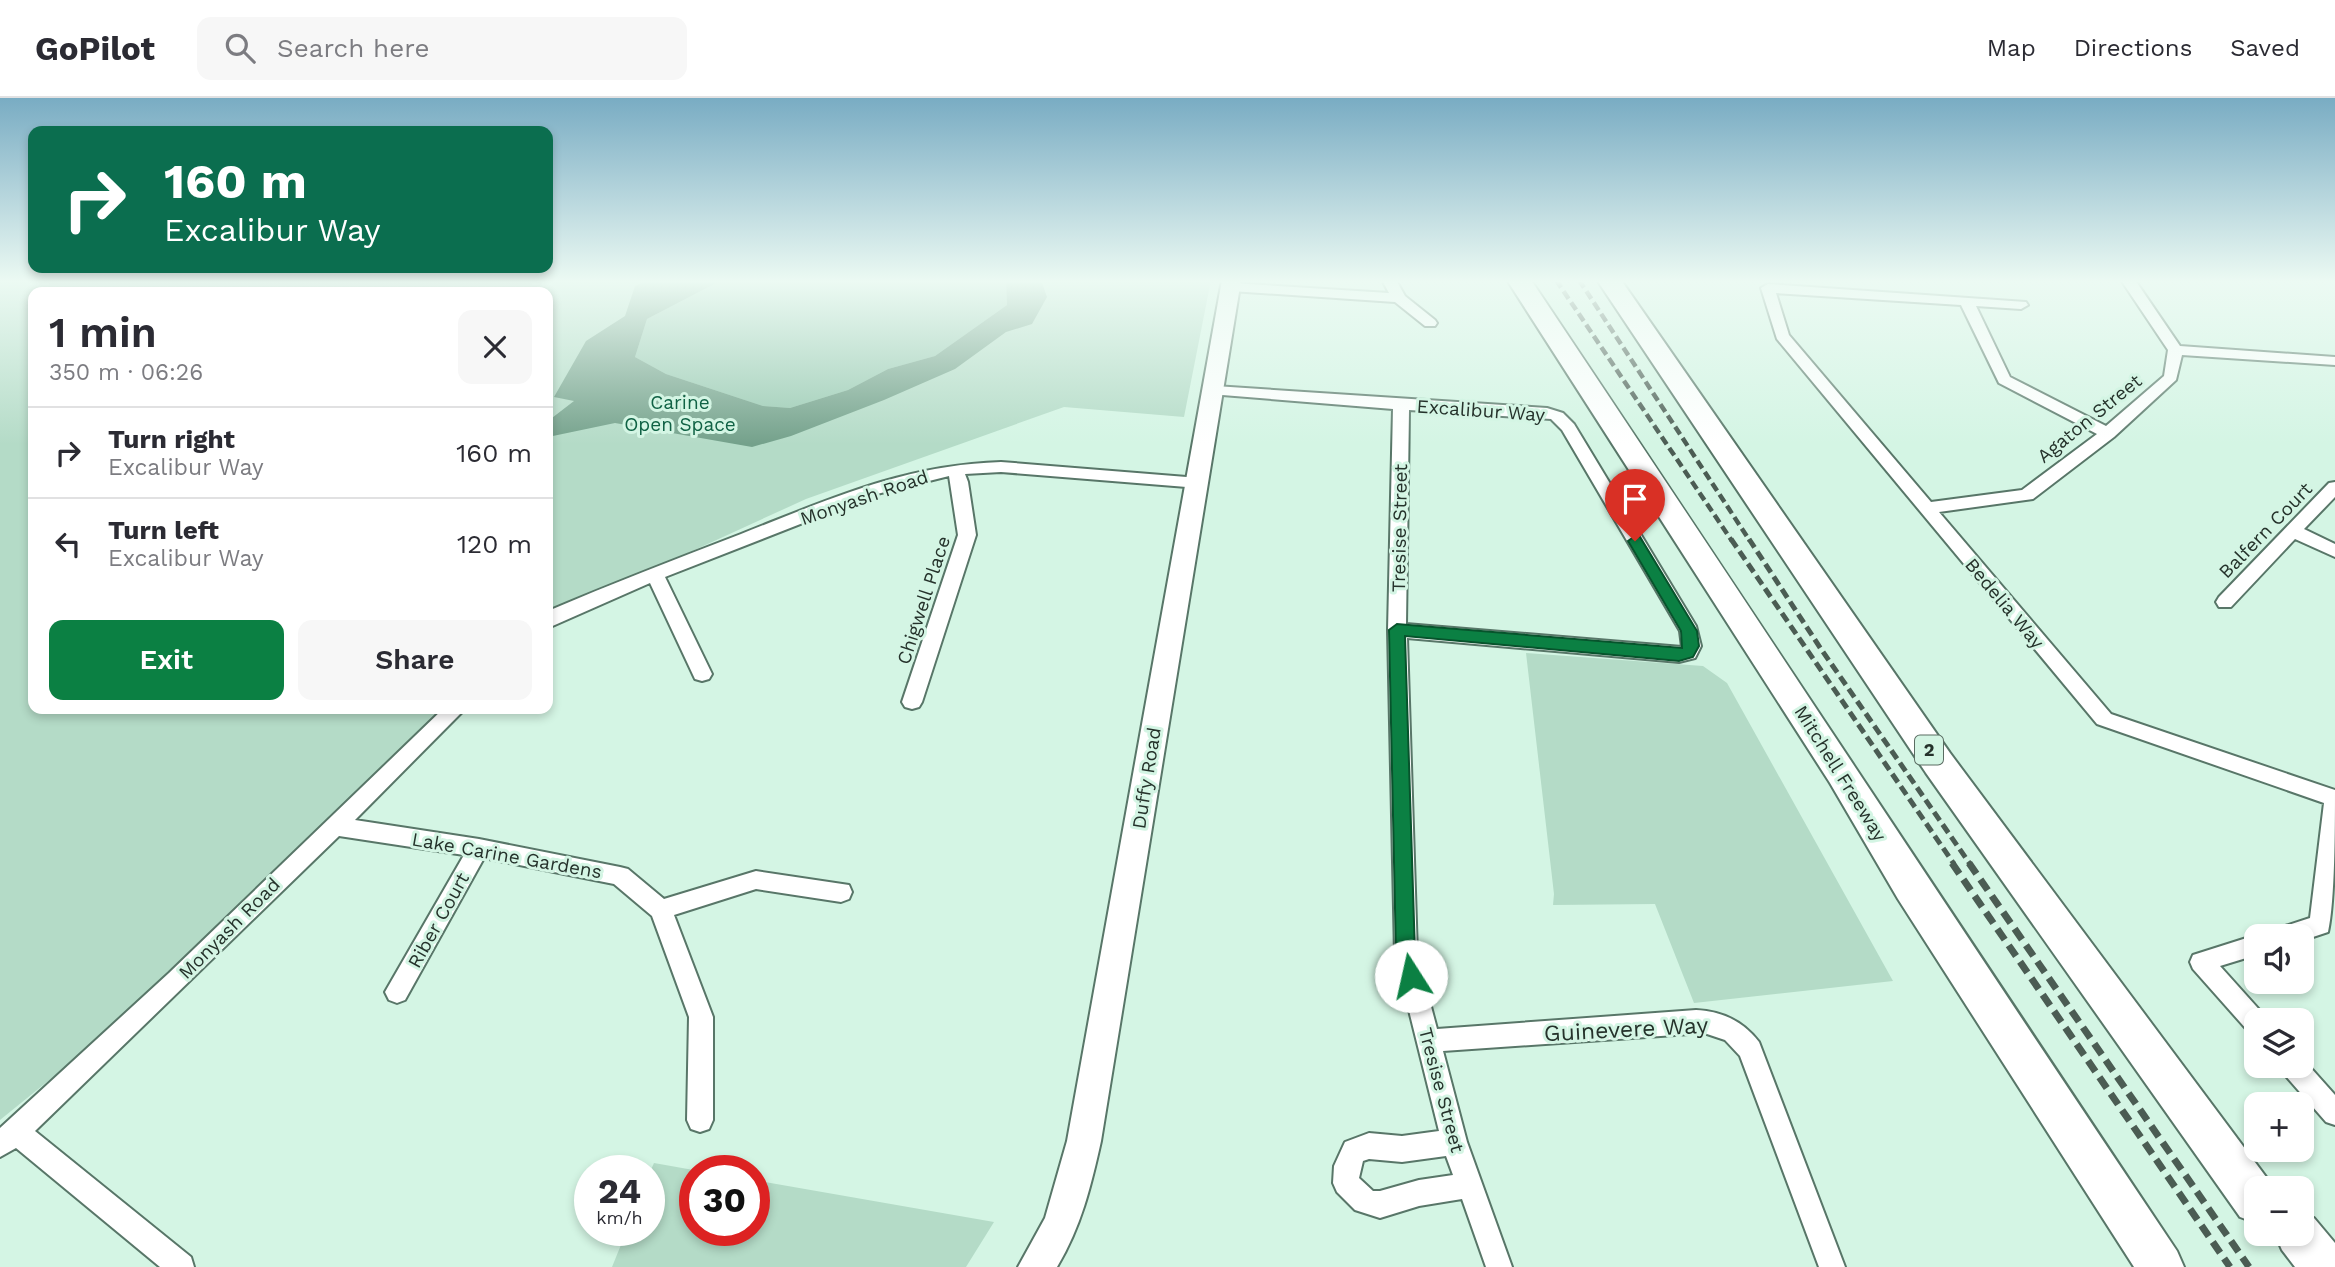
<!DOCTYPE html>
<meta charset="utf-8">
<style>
body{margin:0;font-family:"Work Sans",sans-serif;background:#f7f7f7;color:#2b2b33;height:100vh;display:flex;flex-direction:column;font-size:26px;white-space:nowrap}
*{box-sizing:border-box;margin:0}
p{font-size:23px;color:#7c7c81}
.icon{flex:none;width:38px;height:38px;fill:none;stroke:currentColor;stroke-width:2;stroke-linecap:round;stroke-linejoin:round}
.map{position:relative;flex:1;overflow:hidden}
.details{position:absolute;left:28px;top:189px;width:525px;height:427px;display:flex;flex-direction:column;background:#fff;border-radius:14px;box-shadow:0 4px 10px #0003}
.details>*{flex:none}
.banner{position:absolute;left:28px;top:28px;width:525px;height:147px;border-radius:14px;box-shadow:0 4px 10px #0003;background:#0b6e4f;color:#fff;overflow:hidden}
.tools{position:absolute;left:2244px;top:826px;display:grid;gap:14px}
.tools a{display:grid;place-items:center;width:70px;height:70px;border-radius:14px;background:#fff;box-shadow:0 4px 10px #0003;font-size:35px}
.speed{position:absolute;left:574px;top:1057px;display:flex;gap:14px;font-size:35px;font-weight:700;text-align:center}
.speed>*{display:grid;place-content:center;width:91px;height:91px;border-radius:50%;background:#fff;box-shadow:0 4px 10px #0003;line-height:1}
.speed small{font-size:18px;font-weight:400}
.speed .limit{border:10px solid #d22;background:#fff;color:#111}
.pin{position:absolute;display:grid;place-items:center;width:60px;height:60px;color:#fff;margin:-72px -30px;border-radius:50% 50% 50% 0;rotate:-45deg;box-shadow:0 0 7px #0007}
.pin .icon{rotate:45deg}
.me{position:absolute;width:77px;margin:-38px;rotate:350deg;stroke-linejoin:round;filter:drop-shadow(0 0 5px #0008)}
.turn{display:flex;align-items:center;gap:24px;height:147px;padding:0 21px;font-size:32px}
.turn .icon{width:91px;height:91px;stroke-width:2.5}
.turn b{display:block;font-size:49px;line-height:60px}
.round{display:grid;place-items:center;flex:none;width:74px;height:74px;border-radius:14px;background:#f7f7f7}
.overview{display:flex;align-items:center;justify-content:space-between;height:119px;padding:0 21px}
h1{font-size:42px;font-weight:600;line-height:52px}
.action{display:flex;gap:14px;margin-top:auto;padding:14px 21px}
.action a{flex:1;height:80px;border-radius:14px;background:#0b8043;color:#fff;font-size:28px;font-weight:600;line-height:80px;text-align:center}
.action a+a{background:#f7f7f7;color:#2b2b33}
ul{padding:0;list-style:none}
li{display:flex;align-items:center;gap:21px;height:91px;padding:0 21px;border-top:2px solid #e1e1e2}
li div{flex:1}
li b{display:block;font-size:26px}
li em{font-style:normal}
header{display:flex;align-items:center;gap:42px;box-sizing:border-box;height:98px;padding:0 35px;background:#fff;border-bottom:2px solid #e1e1e2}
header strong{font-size:33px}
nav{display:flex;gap:38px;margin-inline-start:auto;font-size:24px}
.search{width:490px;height:63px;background:#f7f7f7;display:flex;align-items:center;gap:18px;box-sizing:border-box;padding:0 24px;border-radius:14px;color:#7c7c81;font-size:26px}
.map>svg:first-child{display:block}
</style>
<header>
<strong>GoPilot</strong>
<div class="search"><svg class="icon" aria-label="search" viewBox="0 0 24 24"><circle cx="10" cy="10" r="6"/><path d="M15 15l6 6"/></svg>Search here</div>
<nav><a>Map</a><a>Directions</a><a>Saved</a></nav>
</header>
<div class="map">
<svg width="2335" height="1169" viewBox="0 0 2335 1169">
<rect width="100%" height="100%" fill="#d4f5e4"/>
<path fill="#b4dbc7" d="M 0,182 L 1211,182 L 1184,319 L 1064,309 L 806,401 L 548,519 L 548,194 L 33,194 L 33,611 L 451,611 L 159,893 L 0,1022 Z
M 1526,555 L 1703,568 L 1727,585 L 1893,883 L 1694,905 L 1655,806 L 1553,807 L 1554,796 Z
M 654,1065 L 699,1073 L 695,1073 L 695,1132 L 754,1132 L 754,1082 L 994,1124 L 966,1169 L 612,1169 L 627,1132 L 649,1132 L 649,1076 Z"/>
<path fill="#9bcab3" d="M 722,182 L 1006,182 L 1007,207 L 935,258 L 888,271 L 848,292 L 790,310 L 763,308 L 666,276 L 635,259 L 647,221 Z"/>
<path fill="#74a18b" d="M 649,182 L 722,182 L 647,221 L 635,259 L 666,276 L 763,308 L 790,310 L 848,292 L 888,271 L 935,258 L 1007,207 L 1006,182 L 1041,182 L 1047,199 L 1032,226 L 1006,234 L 955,271 L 884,302 L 791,338 L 752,349 L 615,325 L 548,339 L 548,323 L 574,303 L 554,299 L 586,243 L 625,218 L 635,188 Z"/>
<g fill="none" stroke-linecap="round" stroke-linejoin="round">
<defs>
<path id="minor" d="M 1382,182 L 1396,182 L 1405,198 L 1435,222 L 1437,225 L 1435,228 L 1425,228 L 1395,204 L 1231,193 L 1224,189 L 1231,185 L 1389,195 Z
M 2121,182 L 2135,182 L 2180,248 L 2335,259 L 2335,267 L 2182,257 L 2176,282 L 2114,339 L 2033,401 L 1939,414 L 2111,616 L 2335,692 C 2335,727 2335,804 2328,834 L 2301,843 L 2301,838 L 2273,838 L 2276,831 L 2310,820 L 2324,705 L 2097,626 L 1777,241 L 1761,190 L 1768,186 L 2026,204 L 2028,207 L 2021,211 L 1976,208 L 2010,279 L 2106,328 L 2164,278 L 2168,252 ZM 1776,195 L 1961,207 L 1999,285 L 2097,336 L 2022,392 L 1931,404 L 1789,237 Z
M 1215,288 L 1547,310 L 1563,315 L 1574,326 L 1696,528 L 1701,548 L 1695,560 L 1679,564 L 1407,540 L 1417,856 L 1437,931 L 1696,912 C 1721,913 1743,923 1759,944 L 1845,1169 L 1819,1169 L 1740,958 L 1725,942 L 1704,935 L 1443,953 L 1467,1044 L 1512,1169 L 1486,1169 L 1462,1101 L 1419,1108 L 1380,1120 L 1355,1112 L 1337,1094 L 1333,1085 L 1334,1068 L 1345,1044 L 1369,1035 L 1402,1038 L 1439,1033 L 1395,856 L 1388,532 L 1393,311 L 1210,296 L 1207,293 L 1210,290 ZM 1409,312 L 1551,321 L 1562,332 L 1680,533 L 1682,549 L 1406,526 ZM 1446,1058 L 1453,1077 L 1419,1082 L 1380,1093 L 1373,1093 L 1359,1080 L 1363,1063 L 1369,1061 L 1402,1064 Z
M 1001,364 L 1199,380 L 1207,385 L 1199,390 L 1001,374 L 965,376 L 968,384 L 976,437 L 922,604 L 919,609 L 912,611 L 905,609 L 902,604 L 958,437 L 949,378 L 877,396 L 665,479 L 712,576 L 709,581 L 702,583 L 695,581 L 650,485 L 548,530 L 548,513 C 611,486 676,461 741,436 C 830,401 904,367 1001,364 Z
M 2335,384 L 2335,399 L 2304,431 L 2335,446 L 2335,459 L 2295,441 L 2231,509 L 2219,509 L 2216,504 L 2219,499 L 2329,385 Z
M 443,611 L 465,611 L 355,722 L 479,741 L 620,769 L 628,771 L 664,801 L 756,773 L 849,787 L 852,794 L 849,801 L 841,804 L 756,791 L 674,817 L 713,919 L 713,1022 L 709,1031 L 700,1034 L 691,1031 L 687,1022 L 689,919 L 652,818 L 614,786 L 484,760 L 405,902 L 397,905 L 389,902 L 385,894 L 464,757 L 339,738 L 35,1033 L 191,1159 L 194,1169 L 160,1169 L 16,1050 L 0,1059 L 0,1030 L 169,875 Z
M 2256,837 L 2260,838 L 2256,838 L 2256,857 L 2220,868 L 2264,917 L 2267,922 L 2256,922 L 2256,936 L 2248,933 L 2193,871 L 2190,864 L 2193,857 Z
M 2302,960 L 2335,997 L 2335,1027 L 2326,1024 L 2284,976 L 2281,968 L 2301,968 Z"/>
<path id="secondary" d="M 1222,182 L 1241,182 L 1101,1043 C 1091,1088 1081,1129 1057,1169 L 1018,1169 L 1045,1120 L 1067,1043 Z"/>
<path id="motorway" d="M 1507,182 L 1531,182 C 1748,505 1960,830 2177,1153 L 2184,1169 L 2134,1169 L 1898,801 L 1830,685 Z
M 1597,182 L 1621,182 L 1950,655 L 2272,1087 L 2273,1090 L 2256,1090 L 2256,1125 L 2240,1119 L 1926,675 Z
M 2301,1114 L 2314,1120 L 2335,1145 L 2335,1169 L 2295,1169 L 2282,1152 L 2275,1136 L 2301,1136 Z"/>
</defs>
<use href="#minor" stroke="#587668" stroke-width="4"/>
<use href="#secondary" stroke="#587668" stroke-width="4"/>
<use href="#motorway" stroke="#587668" stroke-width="4"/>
<use href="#minor" fill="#fff" fill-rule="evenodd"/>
<use href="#secondary" fill="#fff" fill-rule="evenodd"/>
<use href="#motorway" fill="#fff" fill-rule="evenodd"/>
<path stroke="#4b5c53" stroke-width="4.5" stroke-dasharray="9 4.5" stroke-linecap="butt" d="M 1556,182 L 1732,443
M 1579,182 L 1750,443"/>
<path stroke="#4b5c53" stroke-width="5" stroke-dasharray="10 5" stroke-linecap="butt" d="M 1731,441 L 1954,766
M 1749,441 L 1821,551 L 1970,766"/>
<path stroke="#4b5c53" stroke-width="7" stroke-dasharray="13 7" stroke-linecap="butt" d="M 1952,765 L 2230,1169
M 1969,765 L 2249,1169"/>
</g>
<linearGradient id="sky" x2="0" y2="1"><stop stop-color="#79acc3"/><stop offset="0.53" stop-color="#ecfaf3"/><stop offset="1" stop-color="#ecfaf3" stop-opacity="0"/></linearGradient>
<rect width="2335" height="346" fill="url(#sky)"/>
<path fill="#0b8043" stroke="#07532c" stroke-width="2" d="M 1635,438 L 1640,439 L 1697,533 L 1699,548 L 1693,559 L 1679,563 L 1405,538 L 1415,856 L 1421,878 L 1418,884 L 1411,887 L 1404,884 L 1396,856 L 1389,532 L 1397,526 L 1682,550 L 1681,533 L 1628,443 Z"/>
<g text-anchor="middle" stroke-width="6" stroke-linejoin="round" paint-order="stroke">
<rect fill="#d4f5e4" stroke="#5a6c62" stroke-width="2" x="1915" y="637.5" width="28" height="29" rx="5"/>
<g font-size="18" font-weight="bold" fill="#25322b">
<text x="1929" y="658">2</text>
</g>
<g font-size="19" fill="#106245" stroke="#d4f5e4">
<text x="680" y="311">Carine<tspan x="680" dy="22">Open Space</tspan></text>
</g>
<g font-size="19" fill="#25322b" stroke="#d4f5e4">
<text transform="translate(1481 312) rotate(4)" y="7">Excalibur Way</text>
<text transform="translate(2089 320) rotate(-39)" y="7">Agaton Street</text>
<text transform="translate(864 399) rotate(-19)" y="7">Monyash Road</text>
<text transform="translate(1399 430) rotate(-89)" y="7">Tresise Street</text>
<text transform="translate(2265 432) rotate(-46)" y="7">Balfern Court</text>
<text transform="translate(923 502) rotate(-72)" y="7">Chigwell Place</text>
<text transform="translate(2005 505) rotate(50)" y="7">Bedelia Way</text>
<text transform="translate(1841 675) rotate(58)" y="7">Mitchell Freeway</text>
<text transform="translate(1146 680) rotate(-81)" y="7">Duffy Road</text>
<text transform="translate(507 757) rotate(10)" y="7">Lake Carine Gardens</text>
<text transform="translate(438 822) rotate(-61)" y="7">Riber Court</text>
<text transform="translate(229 830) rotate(-45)" y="7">Monyash Road</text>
<text transform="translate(1442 992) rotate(75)" y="7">Tresise Street</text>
</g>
<g font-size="23" fill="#25322b" stroke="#d4f5e4">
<text transform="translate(1626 931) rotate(-3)" y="8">Guinevere Way</text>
</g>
</g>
</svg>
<div class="tools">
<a><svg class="icon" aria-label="sound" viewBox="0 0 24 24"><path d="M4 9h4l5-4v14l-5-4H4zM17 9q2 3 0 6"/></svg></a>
<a><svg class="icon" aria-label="layers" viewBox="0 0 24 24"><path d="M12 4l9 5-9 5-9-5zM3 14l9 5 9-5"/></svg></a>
<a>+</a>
<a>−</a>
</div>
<div class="speed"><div>24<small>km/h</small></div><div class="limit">30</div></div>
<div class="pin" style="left:1635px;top:443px;background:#d93025"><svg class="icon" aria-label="arrive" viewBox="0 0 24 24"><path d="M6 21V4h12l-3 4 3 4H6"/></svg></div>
<svg class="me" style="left:1411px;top:878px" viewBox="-20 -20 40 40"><circle r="19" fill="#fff"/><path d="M0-13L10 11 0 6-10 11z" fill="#0b8043"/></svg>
<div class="banner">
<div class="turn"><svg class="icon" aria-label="right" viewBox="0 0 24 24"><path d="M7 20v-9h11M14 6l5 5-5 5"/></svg><div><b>160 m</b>Excalibur Way</div></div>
</div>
<section class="details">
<div class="overview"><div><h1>1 min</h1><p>350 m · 06:26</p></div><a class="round"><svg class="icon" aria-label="close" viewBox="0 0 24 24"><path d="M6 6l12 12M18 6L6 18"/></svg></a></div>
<ul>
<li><svg class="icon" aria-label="right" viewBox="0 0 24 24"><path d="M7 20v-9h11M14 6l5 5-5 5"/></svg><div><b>Turn right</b><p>Excalibur Way</p></div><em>160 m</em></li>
<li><svg class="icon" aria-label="left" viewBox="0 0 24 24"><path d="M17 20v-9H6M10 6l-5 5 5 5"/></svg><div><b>Turn left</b><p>Excalibur Way</p></div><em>120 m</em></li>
</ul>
<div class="action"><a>Exit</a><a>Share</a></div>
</section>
</div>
